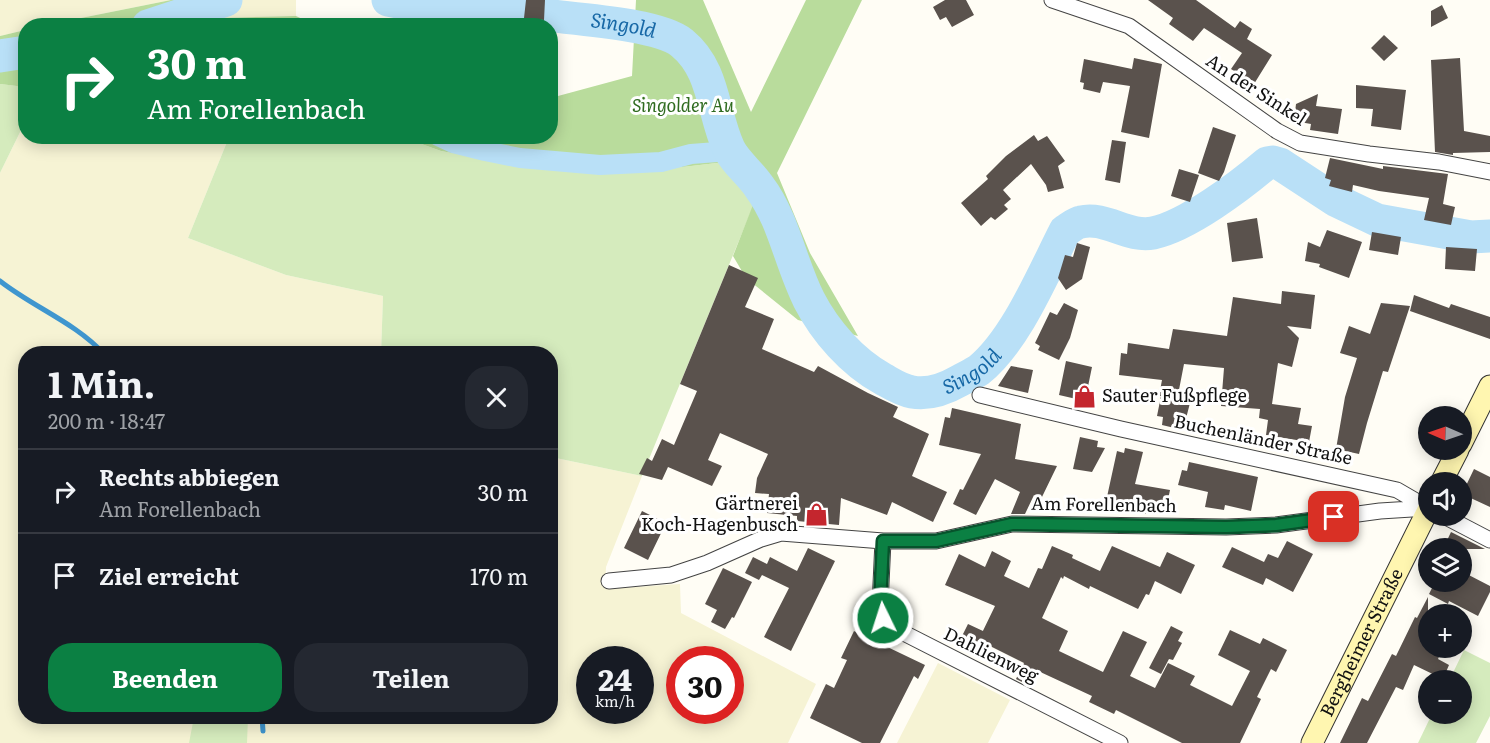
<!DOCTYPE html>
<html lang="de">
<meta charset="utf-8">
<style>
body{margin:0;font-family:Literata,serif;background:#242831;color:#f1f3f6;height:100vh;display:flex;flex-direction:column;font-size:22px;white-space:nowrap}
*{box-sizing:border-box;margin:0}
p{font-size:20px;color:#9ea1a6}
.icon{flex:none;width:33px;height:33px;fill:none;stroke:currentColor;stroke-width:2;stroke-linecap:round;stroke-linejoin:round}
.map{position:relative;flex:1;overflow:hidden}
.side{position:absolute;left:18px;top:346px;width:540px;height:378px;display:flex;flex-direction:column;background:#171b24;border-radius:24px;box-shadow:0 3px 15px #0003}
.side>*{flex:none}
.hud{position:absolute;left:18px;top:18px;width:540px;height:126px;border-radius:24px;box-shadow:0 3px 15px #0003;background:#0b8043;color:#fff;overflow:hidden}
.needle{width:39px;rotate:272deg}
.controls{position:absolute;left:1418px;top:406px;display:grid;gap:12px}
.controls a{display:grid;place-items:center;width:54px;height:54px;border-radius:50%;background:#171b24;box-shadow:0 3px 15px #0003;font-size:30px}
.speed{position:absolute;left:576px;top:646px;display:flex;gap:12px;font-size:30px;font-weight:700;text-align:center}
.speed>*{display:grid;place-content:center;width:78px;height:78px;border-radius:50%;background:#171b24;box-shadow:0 3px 15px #0003;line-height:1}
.speed small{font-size:15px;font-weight:400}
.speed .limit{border:9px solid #d22;background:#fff;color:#111}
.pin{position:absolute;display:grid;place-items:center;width:51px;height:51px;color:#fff;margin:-26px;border-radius:12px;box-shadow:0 3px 9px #0006}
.me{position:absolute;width:66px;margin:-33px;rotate:356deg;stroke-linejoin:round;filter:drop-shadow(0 0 4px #0008)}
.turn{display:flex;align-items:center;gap:21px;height:126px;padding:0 30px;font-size:27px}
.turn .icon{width:78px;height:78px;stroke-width:2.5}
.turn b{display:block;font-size:42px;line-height:51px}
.round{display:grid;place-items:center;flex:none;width:63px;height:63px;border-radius:24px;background:#242831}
.summary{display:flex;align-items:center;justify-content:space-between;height:102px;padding:0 30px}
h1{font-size:36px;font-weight:700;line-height:45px}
.primary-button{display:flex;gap:12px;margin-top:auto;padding:12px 30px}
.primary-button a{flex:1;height:69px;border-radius:24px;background:#0b8043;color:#fff;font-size:24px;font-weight:700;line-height:69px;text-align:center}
.primary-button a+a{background:#242831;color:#f1f3f6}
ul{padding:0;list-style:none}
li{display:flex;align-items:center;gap:18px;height:84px;padding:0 30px;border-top:2px solid #363941}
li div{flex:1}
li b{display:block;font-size:22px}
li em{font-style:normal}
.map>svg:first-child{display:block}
</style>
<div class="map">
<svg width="1490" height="743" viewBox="0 0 1490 743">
<rect width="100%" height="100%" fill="#fffdf5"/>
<path fill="#f6f3d4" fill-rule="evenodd" d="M 0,0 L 171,0 L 46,25 L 26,26 L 25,30 L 0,36 Z
M 214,0 L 296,0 L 296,16 L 219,18 Z
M 25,122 L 26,136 L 229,137 L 188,238 L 286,275 L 383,296 L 381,354 L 26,354 L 26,717 L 550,717 L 551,457 L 642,476 L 606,567 L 605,589 L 680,584 L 681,613 L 816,684 L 788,743 L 0,743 L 0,173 ZM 590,660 L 640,660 L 640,711 L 590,711 ZM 680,660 L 730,660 L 730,711 L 680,711 Z
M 938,663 L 1010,700 L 988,743 L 897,743 Z"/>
<path fill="#d5ebbd" d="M 0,84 L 26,87 L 25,122 L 0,173 Z
M 229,137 L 402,137 L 441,151 L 522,166 L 631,173 L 734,161 L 759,192 L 642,476 L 551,457 L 550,354 L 381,354 L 383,296 L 286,275 L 188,238 Z
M 1464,650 L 1490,663 L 1490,716 L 1476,743 L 1418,743 L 1432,714 L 1461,714 L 1461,681 L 1449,681 Z
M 194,717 L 248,717 L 247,743 L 189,743 Z"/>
<path fill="#b9dc9c" d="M 171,0 L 214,0 L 219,18 L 296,16 L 315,25 L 46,25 Z
M 636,0 L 703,0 L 751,112 L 806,0 L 862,0 L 777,173 L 810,253 L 858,336 L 798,320 L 746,278 L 733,256 L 758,192 L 734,161 L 631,173 L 522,166 L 441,151 L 402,137 L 550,136 L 551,95 L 558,96 L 632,76 Z
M 25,30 L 25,87 L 0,84 L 0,36 Z"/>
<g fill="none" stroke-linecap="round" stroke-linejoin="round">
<path stroke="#3f96cf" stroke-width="5" d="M 0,281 C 33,307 76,323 104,354
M 262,717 L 263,731"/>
<path stroke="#b9e0f7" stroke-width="20" d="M 438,136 L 453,143 L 485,151 L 520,158 L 600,165 L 661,162 L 691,154 L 730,151"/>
<g stroke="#b9e0f7" stroke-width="33">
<path d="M 388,0 L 434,9 L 524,13"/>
<path id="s1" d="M 544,15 C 575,19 659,24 682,43 C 715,70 712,112 729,149 C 736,163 751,174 760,188 C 767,197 773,209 778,220 C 789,246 796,274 809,300 C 825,331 852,362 883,379 C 892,384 901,390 912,392 C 928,395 945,389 959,381 C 966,377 973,374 979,370 C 1016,340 1043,274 1065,231 C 1070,228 1075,223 1081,222 C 1105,216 1128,238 1153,233 C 1187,226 1240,186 1267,163 L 1273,162 L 1280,164 L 1335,200 L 1377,220 L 1471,237 L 1490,236"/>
<path d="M 148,26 L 226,0"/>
<path d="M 0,56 L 26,52"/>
</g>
</g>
<path fill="#5a524d" d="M 526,0 L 545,0 L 544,20 L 524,18 Z
M 945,0 L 966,0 L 974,15 L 952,27 L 946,17 L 940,20 L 933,7 Z
M 1148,0 L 1196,0 L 1235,28 L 1240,21 L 1252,29 L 1247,39 L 1272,55 L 1254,84 L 1231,69 L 1242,53 L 1204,28 L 1193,41 L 1169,24 L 1173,18 Z
M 1442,5 L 1448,18 L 1431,27 L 1431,11 Z
M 1384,35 L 1398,48 L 1384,61 L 1371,48 Z
M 1134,58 L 1162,64 L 1149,138 L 1121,132 L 1130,86 L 1103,82 L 1100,93 L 1083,89 L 1084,83 L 1080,82 L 1084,59 L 1132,69 Z
M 1460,58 L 1464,131 L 1490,136 L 1490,152 L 1453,153 L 1453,155 L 1435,152 L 1431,60 Z
M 1356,85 L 1406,90 L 1401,130 L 1371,126 L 1373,109 L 1356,108 Z
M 1318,94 L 1316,106 L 1342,109 L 1338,134 L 1310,130 L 1311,124 L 1294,121 L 1296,104 Z
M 1213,127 L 1236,135 L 1224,172 L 1219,181 L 1198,173 Z
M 1034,135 L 1038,141 L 1047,136 L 1065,161 L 1058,166 L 1064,188 L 1048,192 L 1046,185 L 1031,164 L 1003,190 L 1011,199 L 1004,205 L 1008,209 L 995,220 L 991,217 L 981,226 L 961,203 L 988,179 L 986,176 L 1006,156 Z
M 1112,140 L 1126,142 L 1120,183 L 1105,180 Z
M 1330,158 L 1383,169 L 1383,166 L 1448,174 L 1443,204 L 1455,207 L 1451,225 L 1424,220 L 1429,198 L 1379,191 L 1353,185 L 1352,192 L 1329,186 L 1331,180 L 1325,178 Z
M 1179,169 L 1199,175 L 1190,202 L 1171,196 Z
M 1257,218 L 1263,258 L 1232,262 L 1227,223 Z
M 1327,230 L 1362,242 L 1349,278 L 1319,267 L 1320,264 L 1305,261 L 1308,242 L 1320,247 Z
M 1372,232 L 1401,237 L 1398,255 L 1369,250 Z
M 1077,243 L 1090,247 L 1082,279 L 1066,290 L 1058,278 L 1065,255 L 1073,257 Z
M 1446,247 L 1477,249 L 1475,271 L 1445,269 Z
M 729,265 L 758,278 L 745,307 L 774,319 L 762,349 L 814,372 L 818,366 L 868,393 L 898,407 L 893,417 L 929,434 L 912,476 L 947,492 L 933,522 L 892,502 L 887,515 L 841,498 L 839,525 L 797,521 L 797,516 L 767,513 L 769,494 L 755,493 L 757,478 L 768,454 L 720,433 L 708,460 L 722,466 L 712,486 L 668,467 L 662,480 L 639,474 L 647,458 L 652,461 L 662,439 L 674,445 L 697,391 L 680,384 Z
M 1282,291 L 1315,295 L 1311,329 L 1287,326 L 1299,338 L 1292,367 L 1278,363 L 1272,404 L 1301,408 L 1298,424 L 1312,426 L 1309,442 L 1266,435 L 1268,420 L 1259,418 L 1260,409 L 1221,406 L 1224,368 L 1184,364 L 1177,400 L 1190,403 L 1183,430 L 1162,425 L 1163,417 L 1157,416 L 1161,396 L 1159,396 L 1162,380 L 1119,375 L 1121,353 L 1127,354 L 1128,343 L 1169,349 L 1173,329 L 1227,336 L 1233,297 L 1281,304 Z
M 1414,295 L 1449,308 L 1451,304 L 1490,317 L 1490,339 L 1410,311 Z
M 1064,303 L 1078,310 L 1070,338 L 1059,360 L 1038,350 L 1040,346 L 1035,343 L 1050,312 L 1057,315 Z
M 1381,303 L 1410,306 L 1388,372 L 1383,371 L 1367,423 L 1359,454 L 1336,449 L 1345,397 L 1357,358 L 1340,353 L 1349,326 L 1370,334 Z
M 1066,361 L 1092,367 L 1085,401 L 1059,395 Z
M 1011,366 L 1033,370 L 1028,393 L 998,386 Z
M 952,408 L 1021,424 L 1015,459 L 1057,466 L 1041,499 L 1034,495 L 1025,514 L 1011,514 L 1020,492 L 995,479 L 976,515 L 953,504 L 960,489 L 963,490 L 981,454 L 939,445 L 945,417 L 950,418 Z
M 1080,437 L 1098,441 L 1097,447 L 1105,448 L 1092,472 L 1073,469 Z
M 1125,448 L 1143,452 L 1135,484 L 1170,490 L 1165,514 L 1146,510 L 1146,514 L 1105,506 L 1117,451 L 1124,453 Z
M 1189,462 L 1258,477 L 1251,511 L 1225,505 L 1224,510 L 1205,507 L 1208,492 L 1178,485 L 1182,470 L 1187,471 Z
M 1474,469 L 1490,477 L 1490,507 L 1462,494 Z
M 642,511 L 666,523 L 648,560 L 624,548 Z
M 1451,532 L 1485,549 L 1443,549 Z
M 1287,541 L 1313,554 L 1293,592 L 1266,578 L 1263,585 L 1222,567 L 1232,547 L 1264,562 L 1268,554 L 1278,558 Z
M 1052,546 L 1073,555 L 1072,558 L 1100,571 L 1112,546 L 1160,567 L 1167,552 L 1195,565 L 1181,594 L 1155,581 L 1149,595 L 1146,594 L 1138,609 L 1090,586 L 1089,589 L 1064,576 L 1063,579 L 1061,577 L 1042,618 L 1068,631 L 1059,651 L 1103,672 L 1123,631 L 1147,642 L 1130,676 L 1155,688 L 1168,663 L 1195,676 L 1190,685 L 1232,706 L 1250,671 L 1218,655 L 1230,630 L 1260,644 L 1263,638 L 1287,650 L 1276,672 L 1271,669 L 1257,697 L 1261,699 L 1240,743 L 1182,743 L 1116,710 L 1114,714 L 1089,702 L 1092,696 L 1036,670 L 1028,685 L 1016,679 L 1024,663 L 978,640 L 976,645 L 961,638 L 968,624 L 983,631 L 979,639 L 995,606 L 945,585 L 959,554 L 985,567 L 992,551 L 1011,561 L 1004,576 L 1029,588 L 1038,568 L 1042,569 Z
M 808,548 L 835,561 L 791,651 L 764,637 L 789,588 L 762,575 L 759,580 L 745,573 L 753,557 L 767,564 L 770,557 L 797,571 Z
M 723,568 L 752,582 L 734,618 L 732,617 L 725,629 L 711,622 L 717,610 L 705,604 Z
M 1461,571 L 1490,586 L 1490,592 L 1478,616 L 1449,601 L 1448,604 L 1429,594 L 1435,582 L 1461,582 Z
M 1428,597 L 1428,648 L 1443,648 L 1438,659 L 1449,665 L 1443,679 L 1414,665 L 1403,690 L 1396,687 L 1367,743 L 1340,743 L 1362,698 L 1368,701 L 1392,654 L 1396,656 L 1415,617 L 1417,618 Z
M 1171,626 L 1183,632 L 1178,641 L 1182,643 L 1173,660 L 1169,659 L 1161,674 L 1149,668 Z
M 854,631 L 925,665 L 918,679 L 914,676 L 880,743 L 862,743 L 810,718 L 826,684 L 834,688 L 847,660 L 841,658 Z"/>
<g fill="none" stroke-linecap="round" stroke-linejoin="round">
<defs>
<path id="street" d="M 1052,0 L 1129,26 L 1277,131 L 1300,143 L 1369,154 L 1439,162 L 1490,172
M 980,395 L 1121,429 L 1397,490 L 1428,508
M 1444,516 L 1490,540
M 883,541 L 880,605 L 883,618 L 894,628 L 1120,743
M 609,581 L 671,575 L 707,563 L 761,539 L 781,533 L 883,541 L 936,541 L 1012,524 L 1226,527 L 1276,525 L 1380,511 L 1428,508"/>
<g id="secondary">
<path d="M 1461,444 L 1490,386"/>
<path d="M 1441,483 L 1458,450"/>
<path id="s2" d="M 1312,743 L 1428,510"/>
</g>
</defs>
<use href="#street" stroke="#444" stroke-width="17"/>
<use href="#secondary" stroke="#333" stroke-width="23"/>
<use href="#street" stroke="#fff" stroke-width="15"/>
<use href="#secondary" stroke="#fff6b0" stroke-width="21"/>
</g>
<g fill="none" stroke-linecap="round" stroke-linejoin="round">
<defs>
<path id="route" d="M 883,618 L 880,605 L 883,541 L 936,541 L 1012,524 L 1226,527 L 1276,525 L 1334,517"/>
</defs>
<use href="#route" stroke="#07532c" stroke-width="15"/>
<use href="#route" stroke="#0b8043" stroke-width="10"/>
</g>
<defs>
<symbol id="shop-bare" viewBox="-9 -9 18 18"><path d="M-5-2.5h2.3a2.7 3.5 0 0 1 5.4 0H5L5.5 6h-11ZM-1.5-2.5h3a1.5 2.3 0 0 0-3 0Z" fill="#c4262e" stroke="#fff" stroke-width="2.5" paint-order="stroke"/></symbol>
</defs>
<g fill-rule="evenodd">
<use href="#shop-bare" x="1068" y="380" width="33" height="33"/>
<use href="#shop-bare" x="800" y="498" width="33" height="33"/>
</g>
<g text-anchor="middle" stroke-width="6" stroke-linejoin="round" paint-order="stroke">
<g font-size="18" fill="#111" stroke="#fff">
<text transform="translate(1256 90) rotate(33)" y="6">An der Sinkel</text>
<text transform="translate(1263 440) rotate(12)" y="6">Buchenländer Straße</text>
<text transform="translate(1104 505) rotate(1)" y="6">Am Forellenbach</text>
<text dy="6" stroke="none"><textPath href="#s2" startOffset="112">Bergheimer Straße</textPath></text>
<text transform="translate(991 655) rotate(26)" y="6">Dahlienweg</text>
</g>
<g font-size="18" font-style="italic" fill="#2f6b1f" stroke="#fff">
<text x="683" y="112">Singolder Au</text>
</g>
<g font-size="18" fill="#111" stroke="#fff" text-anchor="start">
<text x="1102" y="402">Sauter Fußpflege</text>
<text x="798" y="510" text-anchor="end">Gärtnerei<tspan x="798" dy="21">Koch-Hagenbusch</tspan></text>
</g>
<g font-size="20" font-style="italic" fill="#1768a6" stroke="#fff">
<text dy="7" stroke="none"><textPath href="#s1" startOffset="80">Singold</textPath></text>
<text dy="7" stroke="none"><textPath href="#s1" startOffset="639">Singold</textPath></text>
</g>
</g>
</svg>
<div class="controls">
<a><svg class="needle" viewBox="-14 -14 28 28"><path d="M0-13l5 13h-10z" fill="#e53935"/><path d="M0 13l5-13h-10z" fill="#9ea1a6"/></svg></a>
<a><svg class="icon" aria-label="sound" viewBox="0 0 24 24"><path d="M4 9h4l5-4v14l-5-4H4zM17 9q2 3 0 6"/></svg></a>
<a><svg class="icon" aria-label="layers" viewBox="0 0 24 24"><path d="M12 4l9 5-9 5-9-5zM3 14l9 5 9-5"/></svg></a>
<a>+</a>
<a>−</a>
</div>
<div class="speed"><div>24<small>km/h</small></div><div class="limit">30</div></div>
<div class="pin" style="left:1334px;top:517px;background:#d93025"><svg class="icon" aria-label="arrive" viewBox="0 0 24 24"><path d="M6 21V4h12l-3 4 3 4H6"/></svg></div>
<svg class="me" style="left:883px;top:618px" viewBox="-20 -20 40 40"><circle r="17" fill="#0b8043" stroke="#fff" stroke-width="3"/><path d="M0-11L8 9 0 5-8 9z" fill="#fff"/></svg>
<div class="hud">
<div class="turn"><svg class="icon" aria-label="right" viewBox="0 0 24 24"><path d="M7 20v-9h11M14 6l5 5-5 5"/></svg><div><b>30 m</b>Am Forellenbach</div></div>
</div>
<section class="side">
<div class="summary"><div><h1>1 Min.</h1><p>200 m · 18:47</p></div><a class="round"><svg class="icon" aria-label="close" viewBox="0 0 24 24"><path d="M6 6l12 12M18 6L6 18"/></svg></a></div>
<ul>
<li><svg class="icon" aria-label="right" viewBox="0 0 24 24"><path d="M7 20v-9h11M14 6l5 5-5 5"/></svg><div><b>Rechts abbiegen</b><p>Am Forellenbach</p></div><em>30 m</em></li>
<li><svg class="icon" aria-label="arrive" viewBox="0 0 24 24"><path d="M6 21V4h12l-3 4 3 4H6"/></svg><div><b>Ziel erreicht</b></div><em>170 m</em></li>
</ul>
<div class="primary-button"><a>Beenden</a><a>Teilen</a></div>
</section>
</div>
